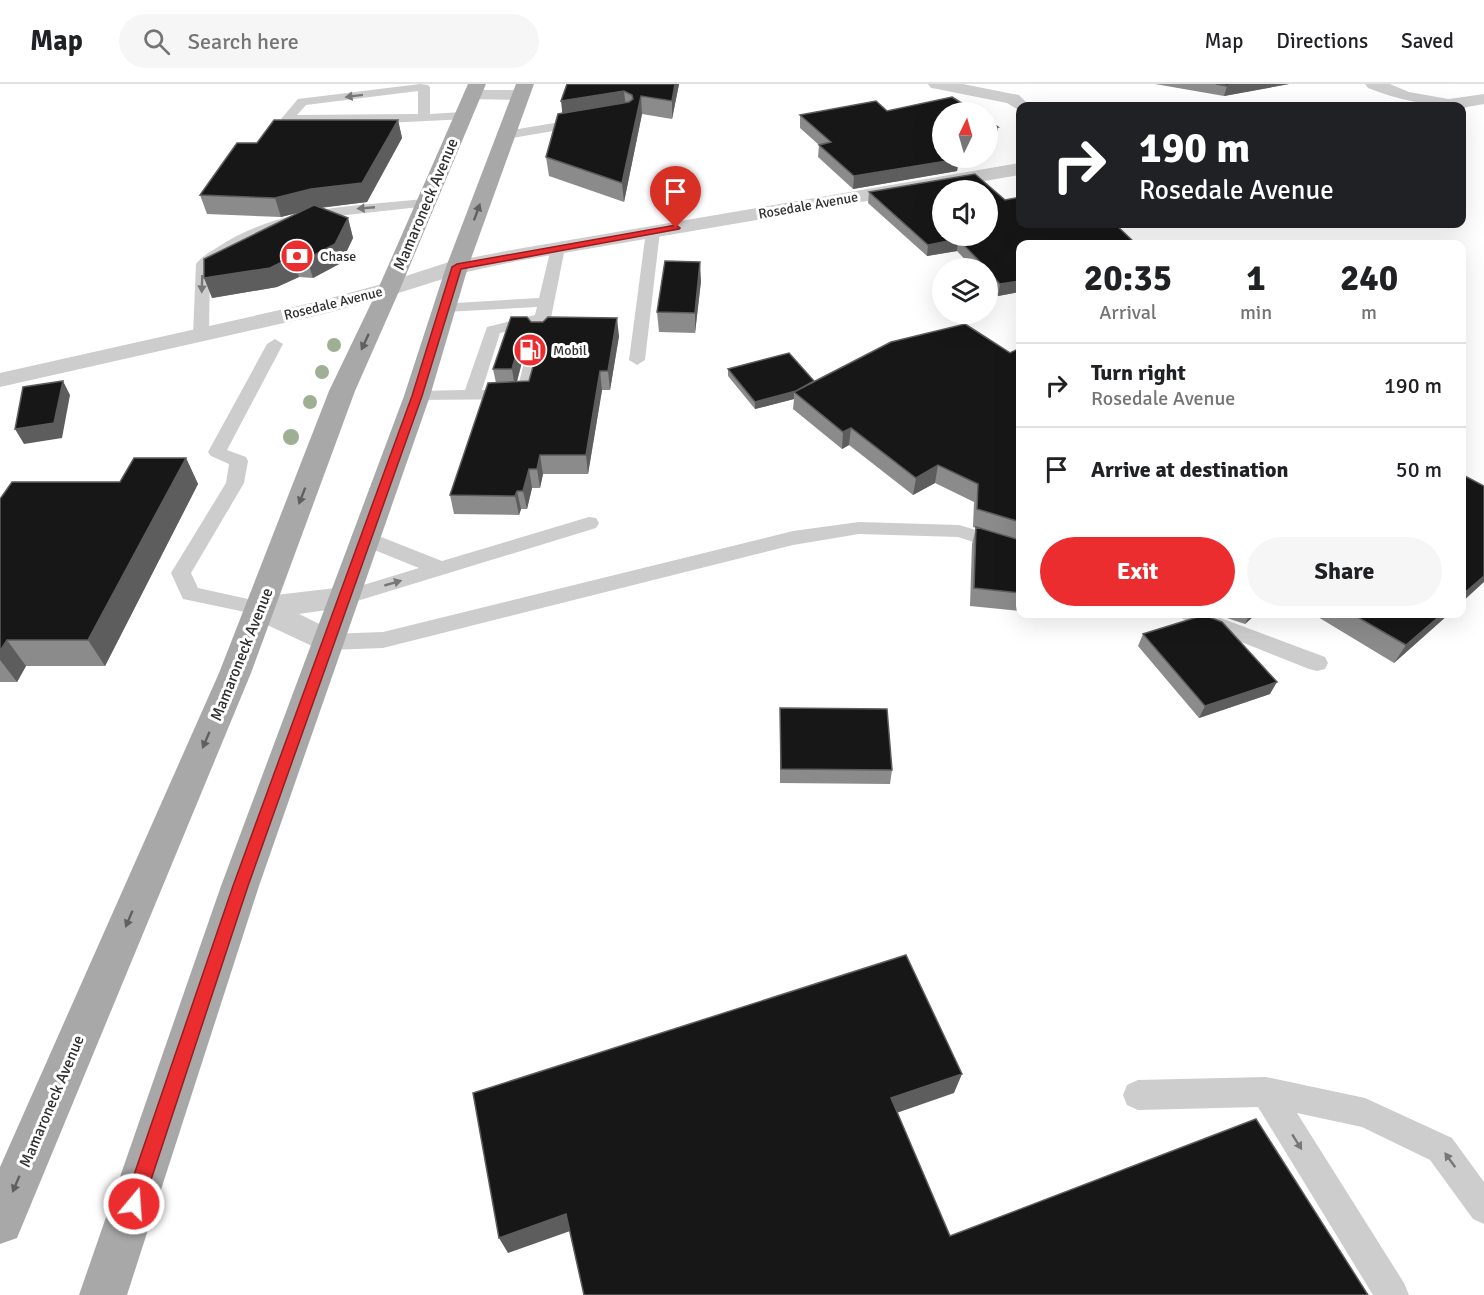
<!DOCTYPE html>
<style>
body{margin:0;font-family:Signika,sans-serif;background:#f6f6f6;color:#202124;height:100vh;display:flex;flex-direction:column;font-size:22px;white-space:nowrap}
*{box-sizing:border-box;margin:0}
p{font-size:20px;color:#757577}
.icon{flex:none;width:33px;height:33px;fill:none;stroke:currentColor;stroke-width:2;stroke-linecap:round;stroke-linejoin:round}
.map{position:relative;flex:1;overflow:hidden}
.details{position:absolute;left:1016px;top:156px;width:450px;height:378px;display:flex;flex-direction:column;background:#fff;border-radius:12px;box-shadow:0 6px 24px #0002}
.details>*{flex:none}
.hud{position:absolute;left:1016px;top:18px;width:450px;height:126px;border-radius:12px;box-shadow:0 6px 24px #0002;background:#202124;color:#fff;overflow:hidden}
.needle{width:39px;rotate:5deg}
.controls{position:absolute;left:932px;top:18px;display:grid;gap:12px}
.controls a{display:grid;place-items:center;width:66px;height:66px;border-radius:50%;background:#fff;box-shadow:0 6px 24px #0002;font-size:30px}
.pin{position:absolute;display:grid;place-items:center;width:51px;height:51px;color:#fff;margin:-62px -26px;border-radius:50% 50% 50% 0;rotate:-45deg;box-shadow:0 0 6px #0007}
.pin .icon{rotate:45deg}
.me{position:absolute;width:66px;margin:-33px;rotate:18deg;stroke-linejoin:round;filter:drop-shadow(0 0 4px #0008)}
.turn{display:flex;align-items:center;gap:21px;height:126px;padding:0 24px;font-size:27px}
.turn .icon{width:78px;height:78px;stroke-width:2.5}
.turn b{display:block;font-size:42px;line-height:51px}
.eta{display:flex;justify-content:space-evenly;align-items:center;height:102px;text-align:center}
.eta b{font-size:36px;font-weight:700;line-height:42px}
.action{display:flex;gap:12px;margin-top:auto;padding:12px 24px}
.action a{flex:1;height:69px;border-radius:36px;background:#ec2d2f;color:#fff;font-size:24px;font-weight:700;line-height:69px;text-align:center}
.action a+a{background:#f6f6f6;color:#202124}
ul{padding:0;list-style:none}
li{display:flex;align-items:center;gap:18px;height:84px;padding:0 24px;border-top:2px solid #e0e0e0}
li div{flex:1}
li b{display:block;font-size:22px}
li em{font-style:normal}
header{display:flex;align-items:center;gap:36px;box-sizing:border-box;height:84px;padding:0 30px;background:#fff;border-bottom:2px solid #e0e0e0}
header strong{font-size:28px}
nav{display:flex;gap:33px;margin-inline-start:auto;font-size:21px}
.search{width:420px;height:54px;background:#f6f6f6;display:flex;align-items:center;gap:15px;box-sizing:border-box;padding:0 21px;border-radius:33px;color:#757577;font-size:22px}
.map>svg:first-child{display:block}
</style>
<header>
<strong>Map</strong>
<div class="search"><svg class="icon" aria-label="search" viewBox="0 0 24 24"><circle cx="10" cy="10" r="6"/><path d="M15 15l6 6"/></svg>Search here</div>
<nav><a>Map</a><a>Directions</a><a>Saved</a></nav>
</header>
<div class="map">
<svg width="1484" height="1211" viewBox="0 0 1484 1211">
<rect width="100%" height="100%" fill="#fff"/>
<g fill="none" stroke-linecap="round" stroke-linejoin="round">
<path fill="#cdcdcd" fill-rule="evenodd" d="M 420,0 L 428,1 L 430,3 L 430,30 L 462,28 L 466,29 L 466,35 L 386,39 L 287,39 L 281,35 L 298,15 ZM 418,7 L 418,30 L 297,31 L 306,21 Z
M 584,34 L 590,38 L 588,41 L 506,55 L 500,51 L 506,47 Z
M 424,115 L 431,119 L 429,122 L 328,133 L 277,144 L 250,155 L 210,182 L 209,251 L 201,256 L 193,251 L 196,180 C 201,173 210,168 218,163 C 278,123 354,122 424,115 Z
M 653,143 L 660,147 L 645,276 L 637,281 L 629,276 L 646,147 Z
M 558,160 L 565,164 L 551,234 L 549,237 L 500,249 L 482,306 L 517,306 L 524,279 L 532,274 L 540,279 L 530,315 L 411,316 L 408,312 L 411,308 L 417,307 L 465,306 L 487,243 L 535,231 L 537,223 L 445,228 L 437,223 L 439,220 L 539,214 L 551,164 Z
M 275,255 L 283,260 L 227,366 L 246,373 L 248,377 L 244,399 L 191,489 L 198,504 L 266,519 L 270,524 L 266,529 L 259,531 L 183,515 L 171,489 L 226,399 L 229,380 L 211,372 L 208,368 L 267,260 Z
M 589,433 L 596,434 L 599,439 L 596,444 L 344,521 L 337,519 L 334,514 L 337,509 L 419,484 L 357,459 L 354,454 L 357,449 L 364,447 L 371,449 L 442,477 Z
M 859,438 L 959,441 L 1020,459 L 1020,473 L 958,453 L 859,450 L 793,461 L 383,564 L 329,566 L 321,564 L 318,558 L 321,552 L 329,550 L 383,548 L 793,447 Z
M 1179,530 L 1210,530 L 1325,573 L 1328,579 L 1325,585 L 1317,587 L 1309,585 L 1183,535 Z
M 1266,993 L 1365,1014 L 1452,1054 L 1484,1098 L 1484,1140 L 1473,1135 L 1430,1076 L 1362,1043 L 1297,1029 L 1404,1199 L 1409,1211 L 1373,1211 L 1258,1023 L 1138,1026 L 1127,1021 L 1123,1011 L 1127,1001 L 1138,996 Z"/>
<path fill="#cdcdcd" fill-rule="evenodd" d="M 928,0 L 963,0 L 1013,10 L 1019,11 L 1030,22 L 1020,22 L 1020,27 L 1007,19 L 937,5 L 931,4 Z
M 1365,0 L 1390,0 L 1409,8 L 1465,18 L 1468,22 L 1461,27 L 1461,22 C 1427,22 1399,16 1368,4 Z
M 472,6 L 521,6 L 527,7 L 530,11 L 527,15 L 521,16 L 466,15 L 463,11 L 466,7 Z
M 389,198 L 397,200 L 400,205 L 397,210 L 324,230 L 0,303 L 0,289 L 320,217 Z
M 344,503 L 355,506 L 359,514 L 355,522 L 299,530 L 340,550 L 345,558 L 340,566 L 329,570 L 248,532 L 244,524 L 248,516 L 259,513 Z"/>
<path fill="#cdcdcd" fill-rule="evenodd" d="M 1484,10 L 1484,20 L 1461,24 L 1426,22 L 1429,18 L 1435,17 Z
M 1020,79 L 1020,91 L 517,177 L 462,189 L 389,212 L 381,210 L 378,205 L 381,200 L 449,178 L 517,165 Z"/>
<path fill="#a8a8a8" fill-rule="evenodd" d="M 468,0 L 486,0 L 400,205 L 355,307 L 251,589 L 17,1154 L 0,1160 L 0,1083 L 219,589 L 329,307 L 378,205 Z
M 516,0 L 534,0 L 468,183 L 430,312 L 259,802 L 127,1211 L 79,1211 L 221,802 L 404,312 L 446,183 Z"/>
</g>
<g fill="#9faf93">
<circle cx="334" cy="261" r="7"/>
<circle cx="322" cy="288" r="7"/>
<circle cx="310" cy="318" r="7"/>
<circle cx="291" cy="353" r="8"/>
</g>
<path fill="#8b8b8b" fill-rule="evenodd" d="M 567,0 L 679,0 L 672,35 L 642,30 L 624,118 L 549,92 L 546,73 L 562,29 Z
M 1155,0 L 1289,0 L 1224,12 Z
M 887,27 L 942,74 L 959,75 L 957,87 L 853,105 L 818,73 L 819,61 L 800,44 L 800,31 Z
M 398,36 L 402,54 L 367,118 L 321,124 L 348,134 L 353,154 L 341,179 L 313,194 L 299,193 L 277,203 L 212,214 L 297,129 L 281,133 L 207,130 L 200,111 L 257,59 Z
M 869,108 L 1020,160 L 1020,208 L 998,212 L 987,200 L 987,184 L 973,184 L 957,167 L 927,172 L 868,119 Z
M 701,197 L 695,249 L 659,248 L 657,228 Z
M 531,238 L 619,252 L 610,306 L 602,306 L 588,390 L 543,390 L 540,404 L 532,404 L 527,425 L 521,425 L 519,431 L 454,430 L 450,411 L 496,299 L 493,285 ZM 533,272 L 536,274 L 529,297 L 517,298 L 522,278 Z
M 1020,264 L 1020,527 L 970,522 L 972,460 L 976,444 L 973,443 L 974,418 L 935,399 L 913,411 L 849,361 L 842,365 L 793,325 L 794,315 L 755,325 L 728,292 L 728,285 L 814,297 L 1010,269 Z
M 186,374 L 198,400 L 105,582 L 26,582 L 17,598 L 0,598 L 0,415 L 120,398 Z
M 1215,530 L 1256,530 L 1245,540 Z
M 1313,530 L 1449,530 L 1394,579 Z
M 1143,550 L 1270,610 L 1199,634 L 1138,562 Z
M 780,624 L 892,686 L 890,700 L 780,699 Z"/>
<path fill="#5d5d5d" d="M 675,0 L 679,0 L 672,35 L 672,17 Z
M 1238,0 L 1289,0 L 1224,12 L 1227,2 Z
M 624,7 L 626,25 L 563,35 L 561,17 Z
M 641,12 L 642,30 L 624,118 L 622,99 Z
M 398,36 L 402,54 L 367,118 L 317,124 L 281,133 L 275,114 Z
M 998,43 L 996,55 L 987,57 L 987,45 Z
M 959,75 L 957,87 L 853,105 L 854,92 Z
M 348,134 L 353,154 L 341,179 L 313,194 L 307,175 Z
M 958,155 L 957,167 L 927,172 L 928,161 Z
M 292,173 L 299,193 L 277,203 L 212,214 L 204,194 Z
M 700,178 L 701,197 L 695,249 L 695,229 Z
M 1020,197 L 1020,208 L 998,212 L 1000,200 Z
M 617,234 L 619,252 L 610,306 L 608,287 Z
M 530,254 L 533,272 L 522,278 L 515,304 L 512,285 L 519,260 Z
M 600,287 L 602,306 L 588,390 L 586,371 Z
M 63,297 L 70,311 L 62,354 L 24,360 L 15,345 Z
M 818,301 L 794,308 L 794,315 L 755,325 L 755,318 Z
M 851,344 L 849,361 L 842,365 L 843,348 Z
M 540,371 L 543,390 L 540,404 L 537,385 Z
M 186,374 L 198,400 L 105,582 L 88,556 Z
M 938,381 L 935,399 L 913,411 L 916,394 Z
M 529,385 L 532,404 L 527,425 L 523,407 Z
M 517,407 L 521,425 L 519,431 L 515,412 Z
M 1484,492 L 1484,498 L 1461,519 L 1461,512 Z
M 1250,530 L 1256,530 L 1245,540 Z
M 1442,530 L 1449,530 L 1394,579 L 1406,561 Z
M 7,556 L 26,582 L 17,598 L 0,576 L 0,567 Z
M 1277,598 L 1270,610 L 1199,634 L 1205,622 Z
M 962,990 L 954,1009 L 885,1033 L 891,1014 Z
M 566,1130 L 573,1146 L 508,1169 L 499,1154 Z"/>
<path fill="#171717" stroke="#5d5d5d" stroke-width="1.5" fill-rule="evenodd" d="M 567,0 L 675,0 L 672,17 L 641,12 L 622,99 L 546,73 L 558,30 L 629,18 L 633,15 L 632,11 L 624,7 L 561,17 Z
M 1216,0 L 1238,0 L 1227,2 Z
M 952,13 L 976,28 L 942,28 L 942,55 L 938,56 L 942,60 L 942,74 L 958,74 L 959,75 L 854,92 L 819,61 L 831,58 L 800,31 L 876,17 L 887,27 Z
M 274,36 L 398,36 L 362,99 L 311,105 L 275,114 L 200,111 L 237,59 L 257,59 Z
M 987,36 L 998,43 L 987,45 Z
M 975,90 L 1005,116 L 1020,113 L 1020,140 L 1115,140 L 1136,160 L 1020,160 L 1020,197 L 1000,200 L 987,186 L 987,184 L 986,184 L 958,155 L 928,161 L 869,108 ZM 942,106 L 987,106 L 987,152 L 942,152 Z
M 314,121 L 348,134 L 335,160 L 307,175 L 292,173 L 270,184 L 204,194 L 204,175 Z
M 665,177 L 700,178 L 695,229 L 657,228 Z
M 511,233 L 527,233 L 531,238 L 543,238 L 548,233 L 617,234 L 608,287 L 600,287 L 586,371 L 540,371 L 537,385 L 529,385 L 523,407 L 517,407 L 515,412 L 450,411 L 488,299 L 529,297 L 539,261 L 530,254 L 519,260 L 512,285 L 493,285 Z
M 965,240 L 1010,269 L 1020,264 L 1020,438 L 977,425 L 978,400 L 938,381 L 916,394 L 851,344 L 843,348 L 794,308 L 891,258 Z
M 789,269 L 814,297 L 796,307 L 755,318 L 728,285 Z
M 63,297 L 54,339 L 15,345 L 23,303 Z
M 134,374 L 186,374 L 88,556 L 7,556 L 0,567 L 0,415 L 12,398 L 120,398 Z
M 1461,390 L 1484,402 L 1484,492 L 1461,512 Z
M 976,443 L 1020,456 L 1020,509 L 974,504 Z
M 1352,530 L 1442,530 L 1406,561 Z
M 1204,531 L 1222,538 L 1277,598 L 1205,622 L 1143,550 Z
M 780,624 L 887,625 L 892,686 L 781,685 Z
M 906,871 L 962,990 L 891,1014 L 950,1152 L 1256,1035 L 1368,1211 L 584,1211 L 566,1130 L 499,1154 L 473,1009 Z"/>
<defs><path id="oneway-solid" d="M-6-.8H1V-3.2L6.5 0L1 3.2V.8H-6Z" transform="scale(1.5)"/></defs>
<g fill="#777">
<use href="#oneway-solid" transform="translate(354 12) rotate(173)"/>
<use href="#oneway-solid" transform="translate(366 124) rotate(175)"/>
<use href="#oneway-solid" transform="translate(202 200) rotate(92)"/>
<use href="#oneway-solid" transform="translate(393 499) rotate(-16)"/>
<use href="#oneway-solid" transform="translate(1297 1058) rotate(58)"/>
<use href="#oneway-solid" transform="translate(1450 1076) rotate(-126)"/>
</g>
<g fill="#606060">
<use href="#oneway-solid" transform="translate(477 128) rotate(-70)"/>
<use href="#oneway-solid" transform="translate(365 258) rotate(115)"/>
<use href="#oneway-solid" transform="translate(302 412) rotate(111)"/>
<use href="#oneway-solid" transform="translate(206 656) rotate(113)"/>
<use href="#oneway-solid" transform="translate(129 835) rotate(113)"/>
<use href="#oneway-solid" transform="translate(16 1100) rotate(113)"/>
</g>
<path fill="#ec2d2f" stroke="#991d1f" stroke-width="1.5" d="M 676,141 L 680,144 L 679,145 L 461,185 L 422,312 L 248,802 L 143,1120 L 140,1127 L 134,1130 L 127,1127 L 124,1120 L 233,802 L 412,312 L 452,183 L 457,180 Z"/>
<defs>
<symbol id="bank-disc" viewBox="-11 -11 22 22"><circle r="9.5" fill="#ec2d2f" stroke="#fff"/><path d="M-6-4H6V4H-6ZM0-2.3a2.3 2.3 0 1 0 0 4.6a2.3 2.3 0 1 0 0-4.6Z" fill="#fff"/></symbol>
<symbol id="fuel-disc" viewBox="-11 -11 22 22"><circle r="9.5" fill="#ec2d2f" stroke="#fff"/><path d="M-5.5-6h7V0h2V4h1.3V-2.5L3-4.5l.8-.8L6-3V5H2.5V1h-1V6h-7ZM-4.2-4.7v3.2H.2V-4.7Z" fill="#fff"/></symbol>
</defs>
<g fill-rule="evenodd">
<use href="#bank-disc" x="278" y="153" width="38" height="38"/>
<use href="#fuel-disc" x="511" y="247" width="38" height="38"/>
</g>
<g text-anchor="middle" stroke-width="6" stroke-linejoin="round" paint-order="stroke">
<g font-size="14" fill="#303030" stroke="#fff">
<text transform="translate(808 121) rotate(-10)" y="5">Rosedale Avenue</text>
<text transform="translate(333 219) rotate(-14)" y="5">Rosedale Avenue</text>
</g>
<g font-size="14" fill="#303030" stroke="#fff" text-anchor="start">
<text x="320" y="177">Chase</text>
<text x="553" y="271">Mobil</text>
</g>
<g font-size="16" fill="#303030" stroke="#fff">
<text transform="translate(425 120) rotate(-67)" y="6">Mamaroneck Avenue</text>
<text transform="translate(241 570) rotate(-68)" y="6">Mamaroneck Avenue</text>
<text transform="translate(51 1017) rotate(-67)" y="6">Mamaroneck Avenue</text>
</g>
</g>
</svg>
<div class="controls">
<a><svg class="needle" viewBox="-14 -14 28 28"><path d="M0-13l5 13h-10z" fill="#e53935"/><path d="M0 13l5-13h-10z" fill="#757577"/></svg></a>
<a><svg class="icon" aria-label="sound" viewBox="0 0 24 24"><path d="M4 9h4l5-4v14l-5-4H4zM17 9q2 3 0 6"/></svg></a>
<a><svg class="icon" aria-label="layers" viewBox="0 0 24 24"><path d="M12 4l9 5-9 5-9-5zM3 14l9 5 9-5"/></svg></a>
</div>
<div class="pin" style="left:676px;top:144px;background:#d93025"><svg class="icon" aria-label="arrive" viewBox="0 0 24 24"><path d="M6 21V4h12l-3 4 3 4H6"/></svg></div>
<svg class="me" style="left:134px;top:1120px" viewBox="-20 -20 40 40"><circle r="17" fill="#ec2d2f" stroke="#fff" stroke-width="3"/><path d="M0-11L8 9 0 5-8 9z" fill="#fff"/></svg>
<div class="hud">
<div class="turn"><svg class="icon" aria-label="right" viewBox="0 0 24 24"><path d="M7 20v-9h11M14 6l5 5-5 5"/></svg><div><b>190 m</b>Rosedale Avenue</div></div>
</div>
<section class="details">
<div class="eta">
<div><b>20:35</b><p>Arrival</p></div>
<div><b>1</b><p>min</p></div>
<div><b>240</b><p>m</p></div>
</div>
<ul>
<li><svg class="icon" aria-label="right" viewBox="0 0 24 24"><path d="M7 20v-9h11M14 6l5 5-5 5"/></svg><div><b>Turn right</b><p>Rosedale Avenue</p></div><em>190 m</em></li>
<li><svg class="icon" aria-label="arrive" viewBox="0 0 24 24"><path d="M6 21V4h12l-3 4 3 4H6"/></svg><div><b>Arrive at destination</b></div><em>50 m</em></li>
</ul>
<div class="action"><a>Exit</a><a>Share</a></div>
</section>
</div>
